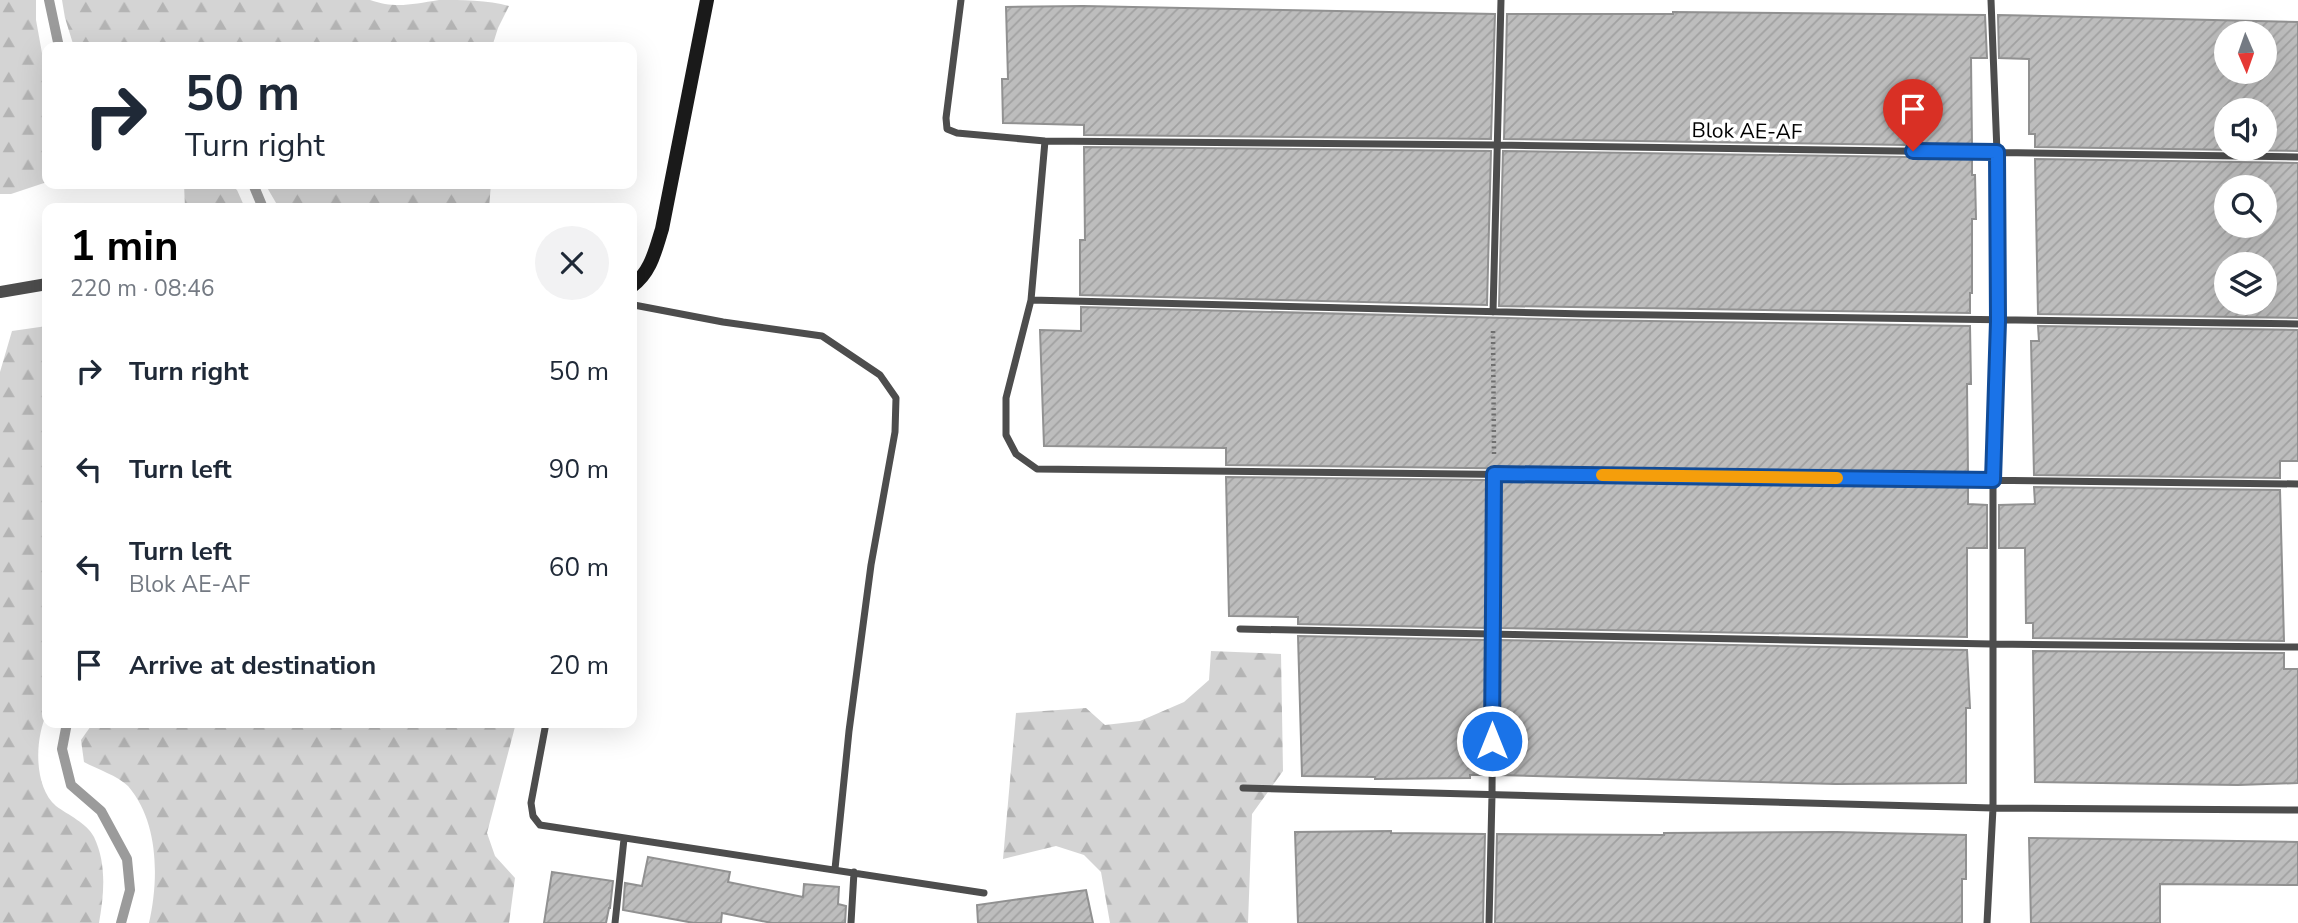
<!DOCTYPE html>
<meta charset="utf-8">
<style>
body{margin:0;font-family:"Nunito Sans",sans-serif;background:#f2f2f3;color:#1f2937;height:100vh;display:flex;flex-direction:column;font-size:26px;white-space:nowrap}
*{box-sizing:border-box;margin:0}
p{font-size:23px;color:#747a83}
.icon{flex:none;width:38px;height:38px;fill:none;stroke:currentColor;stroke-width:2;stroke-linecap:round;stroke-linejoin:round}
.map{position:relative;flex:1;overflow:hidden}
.drawer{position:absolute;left:42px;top:203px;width:595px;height:525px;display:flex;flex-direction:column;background:#fff;border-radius:14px;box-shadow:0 7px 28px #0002}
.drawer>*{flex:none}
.top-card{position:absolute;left:42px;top:42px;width:595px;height:147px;border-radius:14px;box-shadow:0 7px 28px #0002;background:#fff;color:#1f2937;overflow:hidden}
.needle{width:46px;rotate:178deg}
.fabs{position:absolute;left:2214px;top:21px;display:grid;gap:14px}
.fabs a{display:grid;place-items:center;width:63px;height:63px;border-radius:50%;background:#fff;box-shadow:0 7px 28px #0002;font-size:35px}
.pin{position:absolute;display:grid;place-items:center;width:60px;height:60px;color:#fff;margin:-72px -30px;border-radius:50% 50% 50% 0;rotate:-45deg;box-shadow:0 0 7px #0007}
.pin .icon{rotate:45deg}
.me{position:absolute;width:77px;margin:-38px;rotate:0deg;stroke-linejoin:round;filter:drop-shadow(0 0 5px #0008)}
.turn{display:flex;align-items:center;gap:24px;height:147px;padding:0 28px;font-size:32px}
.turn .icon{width:91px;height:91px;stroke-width:2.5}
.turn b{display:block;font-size:49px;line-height:60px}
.round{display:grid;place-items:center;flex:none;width:74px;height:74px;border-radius:37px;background:#f2f2f3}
.head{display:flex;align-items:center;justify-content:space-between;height:119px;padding:0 28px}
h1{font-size:42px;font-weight:700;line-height:52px;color:#000}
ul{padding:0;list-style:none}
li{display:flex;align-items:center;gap:21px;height:98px;padding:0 28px}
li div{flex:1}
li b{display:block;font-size:26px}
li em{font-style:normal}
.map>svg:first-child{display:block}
</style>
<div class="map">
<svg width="2298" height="923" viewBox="0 0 2298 923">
<defs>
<pattern id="forest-firs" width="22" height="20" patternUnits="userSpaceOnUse" patternTransform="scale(1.75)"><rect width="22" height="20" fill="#d4d4d4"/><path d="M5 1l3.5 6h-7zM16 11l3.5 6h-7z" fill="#b4b4b4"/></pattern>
<pattern id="building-hatch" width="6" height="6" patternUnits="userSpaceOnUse" patternTransform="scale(1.75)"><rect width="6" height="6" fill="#bdbdbd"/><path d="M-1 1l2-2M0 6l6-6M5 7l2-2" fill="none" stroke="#a1a1a1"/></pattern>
</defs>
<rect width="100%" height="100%" fill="#fff"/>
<path fill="url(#forest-firs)" d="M 0,0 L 36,0 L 36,20 L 44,64 L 47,69 L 47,182 L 11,194 L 0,194 Z
M 62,0 L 370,0 C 396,9 412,4 439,0 C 461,0 488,0 509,6 L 498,28 L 492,47 L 74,47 L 65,18 Z
M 184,184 L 230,184 L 237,190 L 245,208 L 185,208 Z
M 265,184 L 491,184 L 489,208 L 279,208 Z
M 47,326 L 47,713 C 35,738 33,786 56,806 C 68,815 87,823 94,837 C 107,864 104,895 99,923 L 0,923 L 0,372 L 12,331 Z
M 1211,651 L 1281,654 L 1283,771 L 1252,814 L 1248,923 L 1110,923 L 1101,872 L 1084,855 L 1056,846 L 1003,859 L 1016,713 L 1086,708 L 1105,725 L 1140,721 L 1184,702 L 1209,680 Z
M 93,723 L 516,723 L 487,833 L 495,856 L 515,878 L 509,923 L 149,923 C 159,879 159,822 128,786 C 118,776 97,769 84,762 L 81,740 Z"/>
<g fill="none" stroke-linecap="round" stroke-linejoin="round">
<path stroke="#9b9b9b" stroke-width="10" d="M 49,0 L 59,47
M 253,184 L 263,208
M 67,723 L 62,749 L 71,785 L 101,811 L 127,859 L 130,890 L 121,923"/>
</g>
<path fill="url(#building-hatch)" stroke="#919191" stroke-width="2" fill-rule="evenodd" d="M 1083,6 L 1495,14 L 1491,139 L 1084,135 L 1084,125 L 1003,123 L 1002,79 L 1008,79 L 1006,7 Z
M 1673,12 L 1985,15 L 1987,58 L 1971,58 L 1972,146 L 1504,139 L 1507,14 L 1673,14 Z
M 1998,15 L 2298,22 L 2298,151 L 2035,147 L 2035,134 L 2029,134 L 2029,59 L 1999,58 ZM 2226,33 L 2264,33 L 2264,72 L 2226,72 ZM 2226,110 L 2264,110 L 2264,149 L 2226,149 Z
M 1084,147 L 1491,151 L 1487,305 L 1080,295 L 1080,240 L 1085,240 Z
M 1503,151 L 1972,158 L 1972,175 L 1975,175 L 1976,219 L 1972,219 L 1972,293 L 1970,293 L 1970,313 L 1499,306 Z
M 2035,159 L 2298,163 L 2298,318 L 2038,314 ZM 2226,187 L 2264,187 L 2264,226 L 2226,226 ZM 2226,264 L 2264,264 L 2264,303 L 2226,303 Z
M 1081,307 L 1585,320 L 1970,326 L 1971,384 L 1967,384 L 1968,474 L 1226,465 L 1226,448 L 1044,446 L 1040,330 L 1081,331 Z
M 2038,326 L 2298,330 L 2298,461 L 2280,461 L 2280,478 L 2034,475 L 2031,341 L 2039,341 Z
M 1226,477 L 1488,480 L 1487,628 L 1298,624 L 1298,617 L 1229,616 Z
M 1500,481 L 1968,486 L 1968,504 L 1987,505 L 1987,548 L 1967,548 L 1967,637 L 1499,628 Z
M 2034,487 L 2280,490 L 2284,641 L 2033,638 L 2033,623 L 2026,623 L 2025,548 L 1999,548 L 1999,505 L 2035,504 Z
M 1298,636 L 1487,640 L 1486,775 L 1470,775 L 1470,778 L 1375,779 L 1375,777 L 1302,776 Z
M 1499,640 L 1967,650 L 1970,708 L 1966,708 L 1966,783 L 1836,784 L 1498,775 Z
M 2033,651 L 2284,653 L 2284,669 L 2298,669 L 2298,783 L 2238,785 L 2035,782 Z
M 1391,831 L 1391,833 L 1485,834 L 1483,923 L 1298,923 L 1295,832 Z
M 1836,832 L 1966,835 L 1966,879 L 1962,879 L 1962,923 L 1495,923 L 1497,834 L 1664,835 L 1664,833 Z
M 2029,838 L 2298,842 L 2298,885 L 2160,884 L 2160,923 L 2031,923 Z
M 648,857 L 730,872 L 728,882 L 803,897 L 804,884 L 839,887 L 838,904 L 846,906 L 845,923 L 772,923 L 722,913 L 721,923 L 694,923 L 623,910 L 625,883 L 642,886 Z
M 552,872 L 613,881 L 610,908 L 609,908 L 606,923 L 544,923 Z
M 1086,890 L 1093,923 L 978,923 L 977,905 Z"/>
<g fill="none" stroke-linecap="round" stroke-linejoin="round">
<path stroke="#6f6f6f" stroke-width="4.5" stroke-dasharray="2 3.5" stroke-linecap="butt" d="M 1493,331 L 1494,455"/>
<path stroke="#4d4d4d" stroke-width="7" d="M 961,0 L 946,118 L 947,129 L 957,133 L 1045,141 L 1497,145 L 2298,157
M 1045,141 L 1031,300 L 1006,398 L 1006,435 L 1016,454 L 1037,469 L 2298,484
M 632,297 L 634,305 L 632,318
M 1031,300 L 1585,314 L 2298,324
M 634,305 L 723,322 L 822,336 L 880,375 L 896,398 L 895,432 L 871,565 L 849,731 L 835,869
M 1493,312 L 1501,0
M 1240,629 L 1991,644 L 2298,647
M 546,723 L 531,803 L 533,816 L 540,825 L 984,893
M 1243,788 L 1993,808 L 2298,810
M 615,923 L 624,839
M 851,923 L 854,872
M 1489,923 L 1492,795 L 1494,474
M 1987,923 L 1993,808 L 1993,480 L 1998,321 L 1997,152 L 1991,0"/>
<path stroke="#4d4d4d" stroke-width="12" d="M 0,292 L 47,284"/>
<path stroke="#1a1a1a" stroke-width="14" d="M 632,286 C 651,272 655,251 662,229 L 707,0"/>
</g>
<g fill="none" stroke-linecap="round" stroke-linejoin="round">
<defs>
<path id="route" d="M 1492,741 L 1494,474 L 1993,480 L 1998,321 L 1997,152 L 1913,151"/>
</defs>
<use href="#route" stroke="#114b97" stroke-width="18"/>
<use href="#route" stroke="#1a73e8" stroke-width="12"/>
<path stroke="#f59e0b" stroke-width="12" d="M 1602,475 L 1837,478"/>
</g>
<g text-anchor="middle" stroke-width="7" stroke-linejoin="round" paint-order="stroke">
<g font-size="21" fill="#000" stroke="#fff">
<text transform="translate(1747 131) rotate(1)" y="7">Blok AE-AF</text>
</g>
</g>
</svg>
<div class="fabs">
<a><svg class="needle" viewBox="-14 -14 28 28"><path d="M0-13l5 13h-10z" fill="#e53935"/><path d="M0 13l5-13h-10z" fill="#747a83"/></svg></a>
<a><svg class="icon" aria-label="sound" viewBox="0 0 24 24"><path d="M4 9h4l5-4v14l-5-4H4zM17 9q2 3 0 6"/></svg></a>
<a><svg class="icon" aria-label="search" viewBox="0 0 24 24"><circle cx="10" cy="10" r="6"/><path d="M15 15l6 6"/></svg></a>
<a><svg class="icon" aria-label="layers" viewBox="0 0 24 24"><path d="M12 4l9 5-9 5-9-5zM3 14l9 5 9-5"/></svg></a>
</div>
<div class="pin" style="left:1913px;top:151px;background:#d93025"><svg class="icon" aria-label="arrive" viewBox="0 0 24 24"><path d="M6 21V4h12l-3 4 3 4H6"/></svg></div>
<svg class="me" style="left:1492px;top:741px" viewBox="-20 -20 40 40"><circle r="17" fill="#1a73e8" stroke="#fff" stroke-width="3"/><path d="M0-11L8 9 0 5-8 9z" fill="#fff"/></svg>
<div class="top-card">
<div class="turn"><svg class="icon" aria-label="right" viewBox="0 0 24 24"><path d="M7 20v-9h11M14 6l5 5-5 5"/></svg><div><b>50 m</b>Turn right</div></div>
</div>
<section class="drawer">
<div class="head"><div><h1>1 min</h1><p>220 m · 08:46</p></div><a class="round"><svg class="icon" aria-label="close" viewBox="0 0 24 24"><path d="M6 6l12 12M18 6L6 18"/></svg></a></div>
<ul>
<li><svg class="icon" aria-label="right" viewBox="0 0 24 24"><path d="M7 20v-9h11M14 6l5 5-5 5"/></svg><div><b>Turn right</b></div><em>50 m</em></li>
<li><svg class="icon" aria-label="left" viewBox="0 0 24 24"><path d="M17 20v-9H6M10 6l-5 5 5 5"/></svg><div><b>Turn left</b></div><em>90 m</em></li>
<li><svg class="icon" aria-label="left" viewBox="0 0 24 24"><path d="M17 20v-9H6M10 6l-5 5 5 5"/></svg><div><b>Turn left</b><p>Blok AE-AF</p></div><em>60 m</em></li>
<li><svg class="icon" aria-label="arrive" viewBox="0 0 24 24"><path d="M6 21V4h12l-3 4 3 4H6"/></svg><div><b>Arrive at destination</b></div><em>20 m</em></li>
</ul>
</section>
</div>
